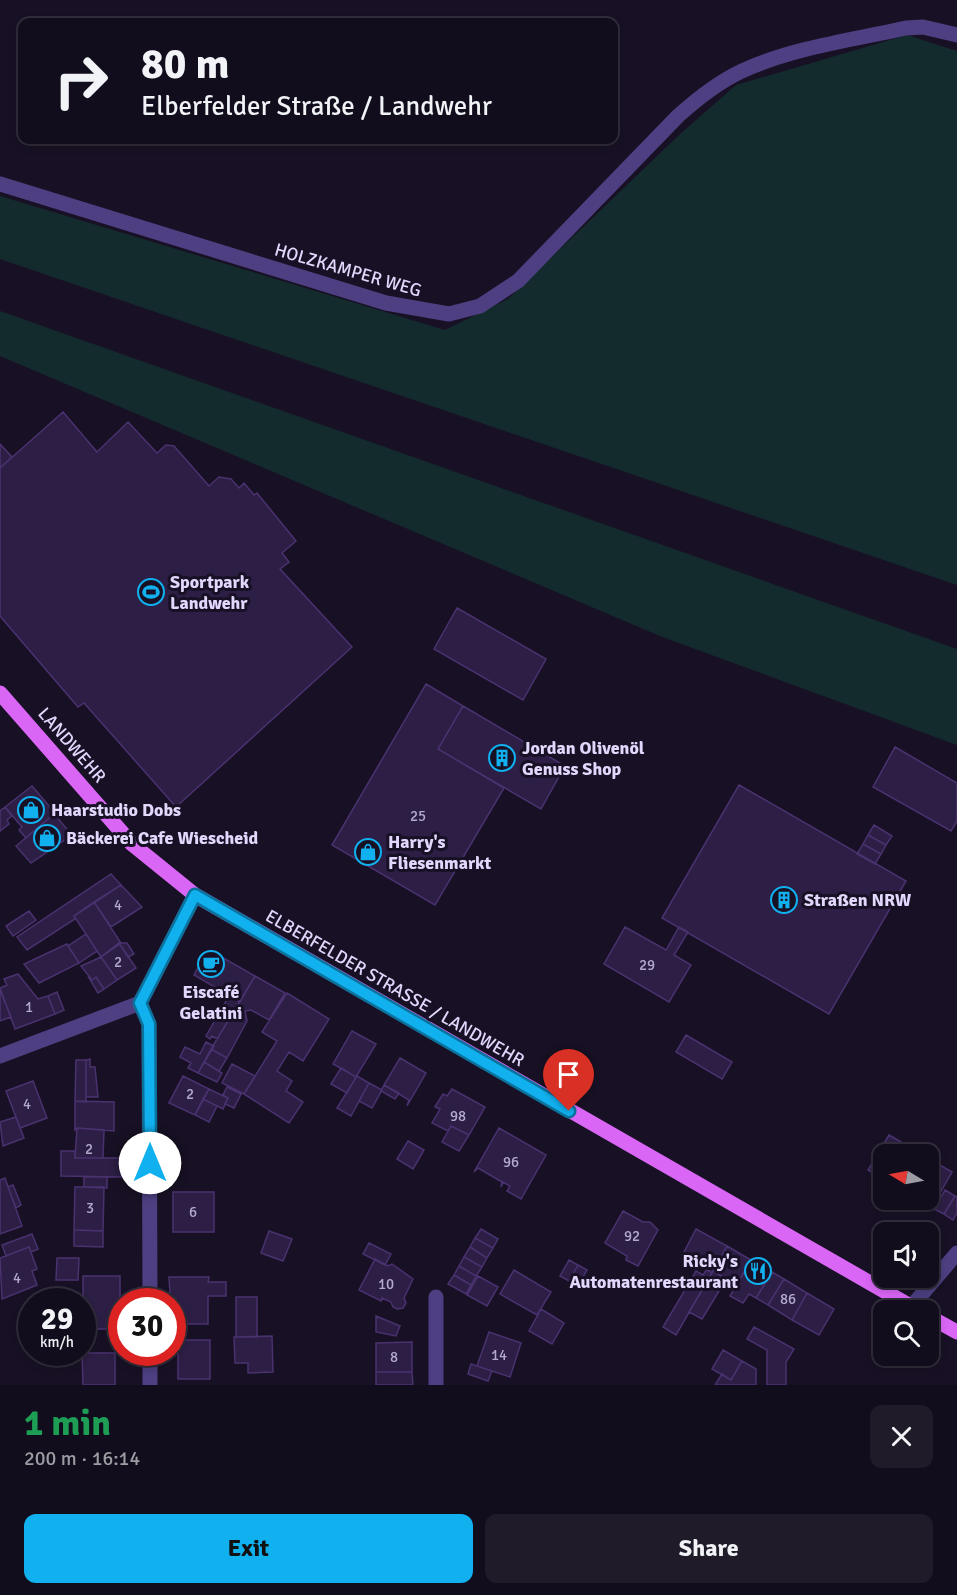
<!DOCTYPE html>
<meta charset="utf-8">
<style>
body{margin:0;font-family:Signika,sans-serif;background:#1f1b29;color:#f1f3f6;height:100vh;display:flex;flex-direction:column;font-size:22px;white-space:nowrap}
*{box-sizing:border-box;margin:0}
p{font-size:20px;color:#9c9ca3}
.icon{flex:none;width:33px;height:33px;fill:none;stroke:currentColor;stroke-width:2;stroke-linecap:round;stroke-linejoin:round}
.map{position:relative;height:1385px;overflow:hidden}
.drawer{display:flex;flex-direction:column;background:#120d1c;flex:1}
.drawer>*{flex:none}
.top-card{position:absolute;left:18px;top:18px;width:600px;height:126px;border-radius:12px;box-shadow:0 3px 9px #0003,0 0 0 2px #312d3b;background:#120d1c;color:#f1f3f6;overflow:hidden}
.needle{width:39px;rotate:280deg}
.buttons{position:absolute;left:873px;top:1144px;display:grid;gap:12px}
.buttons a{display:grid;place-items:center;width:66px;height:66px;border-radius:12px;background:#120d1c;box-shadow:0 3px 9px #0003,0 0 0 2px #312d3b;font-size:30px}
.speed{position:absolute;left:18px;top:1288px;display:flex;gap:12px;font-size:30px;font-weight:700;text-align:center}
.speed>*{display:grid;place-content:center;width:78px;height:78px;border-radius:50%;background:#120d1c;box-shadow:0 3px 9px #0003,0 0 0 2px #312d3b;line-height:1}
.speed small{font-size:15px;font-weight:400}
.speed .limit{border:9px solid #d22;background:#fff;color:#111}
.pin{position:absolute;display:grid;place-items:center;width:51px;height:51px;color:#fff;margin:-62px -26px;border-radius:50% 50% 50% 0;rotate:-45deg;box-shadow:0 0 6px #0007}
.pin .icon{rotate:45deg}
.me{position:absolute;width:66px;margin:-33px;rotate:0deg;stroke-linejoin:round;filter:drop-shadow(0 0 4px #0008)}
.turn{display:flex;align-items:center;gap:21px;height:126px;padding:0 24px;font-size:27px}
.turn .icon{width:78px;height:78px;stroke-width:2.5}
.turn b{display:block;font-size:42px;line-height:51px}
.round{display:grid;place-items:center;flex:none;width:63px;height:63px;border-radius:12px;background:#1f1b29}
.overview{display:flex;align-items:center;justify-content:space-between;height:102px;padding:0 24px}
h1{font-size:36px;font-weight:700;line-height:45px;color:#1e9e55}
.primary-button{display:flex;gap:12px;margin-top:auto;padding:12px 24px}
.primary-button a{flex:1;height:69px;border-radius:12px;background:#11b0ef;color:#111;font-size:24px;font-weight:700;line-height:69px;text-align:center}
.primary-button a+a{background:#1f1b29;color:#f1f3f6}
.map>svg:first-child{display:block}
</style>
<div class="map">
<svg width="957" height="1385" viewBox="0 0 957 1385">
<rect width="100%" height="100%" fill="#181125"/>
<path fill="#142b2e" d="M 907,35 L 957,51 L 957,585 L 0,259 L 0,196 L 445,330 L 508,299 L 679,135 L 736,85 Z
M 0,311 L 957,649 L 957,745 L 660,636 L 0,356 Z"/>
<path fill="#2d1e45" stroke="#49326f" stroke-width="1.5" d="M 63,412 L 97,452 L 128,422 L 157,453 L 166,445 L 174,446 L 209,486 L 219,477 L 231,479 L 239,488 L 244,483 L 254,495 L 257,493 L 296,541 L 282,553 L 289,562 L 280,569 L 352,647 L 176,807 L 84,703 L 78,707 L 0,616 L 0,468 Z
M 0,444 L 12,457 L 0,468 Z
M 457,608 L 546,659 L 523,700 L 434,649 Z
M 426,684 L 463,706 L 438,749 L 504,788 L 435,905 L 332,845 Z
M 463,706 L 565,766 L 541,809 L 438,749 Z
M 895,747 L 957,783 L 957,821 L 951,831 L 873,787 Z
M 739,785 L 906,881 L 829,1014 L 662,918 Z
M 32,786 L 55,813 L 26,838 L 19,830 L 22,827 L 5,807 Z
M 5,807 L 12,816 L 7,820 L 9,824 L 0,831 L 0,811 Z
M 54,814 L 72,835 L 31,863 L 16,846 Z
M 874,825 L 892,836 L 886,845 L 868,835 Z
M 868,835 L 886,845 L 881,854 L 863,844 Z
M 863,844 L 881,854 L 875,864 L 857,854 Z
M 111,874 L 121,885 L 74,916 L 75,919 L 27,950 L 17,937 Z
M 121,885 L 142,907 L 111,927 L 94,902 Z
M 94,902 L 121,943 L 101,957 L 74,916 Z
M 29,911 L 36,920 L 13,936 L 6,926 Z
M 625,927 L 666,950 L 679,927 L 688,932 L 674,955 L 691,965 L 669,1002 L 604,964 Z
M 86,934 L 97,951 L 79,963 L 68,946 Z
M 119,943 L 136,968 L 117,980 L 101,957 Z
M 119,943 L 127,943 L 134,954 L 128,957 Z
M 67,944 L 79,963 L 39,983 L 24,964 Z
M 211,951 L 255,976 L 240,1002 L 194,975 L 206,953 Z
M 101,957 L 117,980 L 104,989 L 96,977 L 92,980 L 81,966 Z
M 18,974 L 38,999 L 48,996 L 55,1014 L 15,1029 L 0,988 L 7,985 L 4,979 Z
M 88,976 L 92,980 L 96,977 L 104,989 L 98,993 Z
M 255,976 L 285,993 L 269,1020 L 251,1010 L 245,1011 L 247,1021 L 227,1058 L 211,1049 Z
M 0,990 L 11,1017 L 0,1021 Z
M 57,992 L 64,1010 L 55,1014 L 48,996 Z
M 287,993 L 329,1019 L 303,1061 L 289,1052 L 277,1071 L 292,1081 L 286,1091 L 303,1102 L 289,1123 L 244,1094 L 277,1041 L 262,1032 Z
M 229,996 L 240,1002 L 217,1039 L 212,1036 L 210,1039 L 206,1036 Z
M 352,1031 L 376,1044 L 356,1077 L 333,1064 Z
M 686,1035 L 732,1062 L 722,1079 L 676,1052 Z
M 206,1042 L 214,1046 L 198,1073 L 188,1068 L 191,1063 L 180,1057 L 185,1047 L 200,1054 Z
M 211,1049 L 227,1058 L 219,1071 L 204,1062 Z
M 400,1058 L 426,1073 L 407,1106 L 409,1100 L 384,1085 Z
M 90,1059 L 90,1067 L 95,1067 L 98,1097 L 86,1097 L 86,1060 Z
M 76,1060 L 86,1060 L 86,1102 L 75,1101 Z
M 204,1062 L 222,1073 L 217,1082 L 198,1073 Z
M 232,1064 L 255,1076 L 244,1094 L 222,1083 Z
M 341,1068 L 356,1077 L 347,1093 L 331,1084 Z
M 183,1076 L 209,1089 L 195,1115 L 169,1103 Z
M 357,1076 L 369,1083 L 351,1116 L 337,1108 Z
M 33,1081 L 47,1118 L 20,1128 L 6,1091 Z
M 369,1083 L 382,1090 L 372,1108 L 359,1101 Z
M 384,1085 L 399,1093 L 395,1099 L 381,1091 Z
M 227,1087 L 241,1094 L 234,1108 L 225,1104 L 228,1098 L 223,1095 Z
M 209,1089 L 228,1098 L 223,1109 L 203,1099 Z
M 452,1089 L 485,1107 L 469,1135 L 451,1126 L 448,1131 L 432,1123 L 440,1109 L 435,1107 L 443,1094 L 447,1096 Z
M 203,1099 L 217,1106 L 209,1122 L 195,1115 Z
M 75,1101 L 114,1102 L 114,1131 L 77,1128 L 75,1130 Z
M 16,1117 L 24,1138 L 3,1146 L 0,1122 Z
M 451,1126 L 469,1135 L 459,1151 L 442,1142 Z
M 77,1128 L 104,1130 L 103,1158 L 75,1158 Z
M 499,1128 L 546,1155 L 521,1199 L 507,1191 L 510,1186 L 503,1182 L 501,1187 L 502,1182 L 478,1168 L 474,1172 Z
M 889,1135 L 923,1155 L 884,1155 L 884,1179 L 868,1170 Z
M 408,1141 L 424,1150 L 413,1169 L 397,1159 Z
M 61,1151 L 75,1151 L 75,1158 L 122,1158 L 122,1177 L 61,1176 Z
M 928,1158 L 952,1172 L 932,1207 L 920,1200 L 928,1200 Z
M 84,1177 L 107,1177 L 107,1188 L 84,1187 Z
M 5,1178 L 22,1226 L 0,1234 L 0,1180 Z
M 13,1185 L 21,1205 L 16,1208 L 8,1187 Z
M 75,1187 L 104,1187 L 103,1231 L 74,1230 Z
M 945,1190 L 955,1196 L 944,1214 L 934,1209 Z
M 173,1192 L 214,1192 L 214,1232 L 173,1232 Z
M 955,1196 L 957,1197 L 957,1213 L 953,1220 L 944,1214 Z
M 623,1211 L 643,1222 L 650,1222 L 658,1230 L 638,1266 L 626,1260 L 627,1256 L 605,1243 Z
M 481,1229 L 498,1239 L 493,1248 L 475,1238 Z
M 696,1229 L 727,1246 L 712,1273 L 682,1256 Z
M 74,1230 L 103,1231 L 103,1247 L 74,1246 Z
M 269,1231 L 292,1239 L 283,1261 L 261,1253 Z
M 32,1234 L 38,1249 L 31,1252 L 29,1247 L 6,1256 L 2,1245 Z
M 475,1238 L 493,1248 L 487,1258 L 470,1247 Z
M 369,1243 L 391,1254 L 385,1265 L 363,1254 Z
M 727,1246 L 751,1260 L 737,1285 L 713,1271 Z
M 29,1247 L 37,1269 L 32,1271 L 37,1285 L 2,1299 L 0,1258 Z
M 470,1247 L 487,1258 L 482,1267 L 464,1257 Z
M 464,1257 L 482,1267 L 476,1276 L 459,1266 Z
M 57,1258 L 79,1258 L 78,1280 L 56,1280 Z
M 375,1259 L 388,1266 L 392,1264 L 413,1279 L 404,1298 L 406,1303 L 403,1308 L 397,1309 L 393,1307 L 391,1302 L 382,1298 L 381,1301 L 359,1290 Z
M 569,1260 L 578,1265 L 569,1281 L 560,1276 Z
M 751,1260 L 772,1272 L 756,1298 L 749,1294 L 743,1303 L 730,1296 Z
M 578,1265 L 587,1270 L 578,1286 L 569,1281 Z
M 459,1266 L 476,1276 L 471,1285 L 454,1275 Z
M 707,1269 L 712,1273 L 676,1335 L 663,1327 L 696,1271 L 703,1275 Z
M 514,1270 L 551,1292 L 537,1315 L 500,1294 Z
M 713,1271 L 721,1276 L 714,1289 L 719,1291 L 702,1319 L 689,1312 Z
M 772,1272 L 784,1279 L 768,1305 L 756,1298 Z
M 454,1275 L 471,1285 L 466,1294 L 448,1284 Z
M 83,1276 L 120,1276 L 120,1329 L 83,1329 Z
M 478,1276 L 498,1287 L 487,1306 L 467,1295 Z
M 169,1277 L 209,1277 L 208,1282 L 226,1282 L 226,1296 L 208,1296 L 208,1324 L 172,1324 Z
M 784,1279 L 807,1293 L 792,1320 L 768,1305 Z
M 807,1293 L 834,1309 L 819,1335 L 792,1320 Z
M 236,1297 L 257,1297 L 257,1337 L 236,1337 Z
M 541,1309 L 564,1323 L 552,1344 L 529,1331 Z
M 376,1316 L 400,1326 L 396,1336 L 376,1332 Z
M 754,1327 L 794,1349 L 786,1362 L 786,1385 L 767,1385 L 767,1350 L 747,1339 Z
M 489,1332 L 521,1343 L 510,1377 L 477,1366 Z
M 272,1336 L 273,1372 L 248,1373 L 248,1363 L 235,1363 L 234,1337 Z
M 178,1340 L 210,1340 L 210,1379 L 178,1379 Z
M 412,1342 L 412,1372 L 376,1372 L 376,1343 Z
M 723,1350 L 742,1361 L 731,1380 L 712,1369 Z
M 82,1353 L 115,1353 L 115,1385 L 83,1385 Z
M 742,1361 L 756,1369 L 756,1385 L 715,1385 L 722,1374 L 731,1380 Z
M 471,1364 L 492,1371 L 488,1381 L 468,1374 Z
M 376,1372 L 412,1372 L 413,1385 L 376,1385 Z"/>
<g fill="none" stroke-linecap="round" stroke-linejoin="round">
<path stroke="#4d3f81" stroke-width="15" d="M 0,184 L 386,303 L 449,314 L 480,306 L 518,281 L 678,116 C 697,99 718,82 742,71 C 792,48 852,40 906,28 L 923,27 L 957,35
M 0,1056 L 140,1003
M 150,1302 L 149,1024 L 140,1003 L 195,895
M 911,1307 L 957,1253
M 150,1353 L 150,1385
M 436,1385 L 436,1297"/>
<path stroke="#d966f5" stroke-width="15" d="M 0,693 L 132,844 L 195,895 L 919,1311
M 928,1316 L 957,1332"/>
</g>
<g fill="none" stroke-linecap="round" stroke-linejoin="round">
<defs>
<path id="route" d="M 150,1163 L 149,1024 L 140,1003 L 195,895 L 569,1111"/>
</defs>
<use href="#route" stroke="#0b729b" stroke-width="15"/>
<use href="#route" stroke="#11b0ef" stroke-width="10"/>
</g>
<defs>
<symbol id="stadium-ring" viewBox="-11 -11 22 22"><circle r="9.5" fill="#181125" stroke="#11b0ef" stroke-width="1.5"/><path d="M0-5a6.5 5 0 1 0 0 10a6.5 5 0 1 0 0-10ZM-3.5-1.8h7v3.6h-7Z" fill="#11b0ef"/></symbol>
<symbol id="building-ring" viewBox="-11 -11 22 22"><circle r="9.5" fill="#181125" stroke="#11b0ef" stroke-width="1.5"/><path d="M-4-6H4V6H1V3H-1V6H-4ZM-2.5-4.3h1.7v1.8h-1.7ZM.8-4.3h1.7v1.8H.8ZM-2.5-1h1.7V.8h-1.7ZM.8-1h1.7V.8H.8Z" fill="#11b0ef"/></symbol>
<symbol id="shop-ring" viewBox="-11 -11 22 22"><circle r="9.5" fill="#181125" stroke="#11b0ef" stroke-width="1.5"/><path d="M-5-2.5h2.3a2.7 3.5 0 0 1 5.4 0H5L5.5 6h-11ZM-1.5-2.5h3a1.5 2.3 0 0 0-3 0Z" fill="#11b0ef"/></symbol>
<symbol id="cafe-ring" viewBox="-11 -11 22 22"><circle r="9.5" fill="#181125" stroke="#11b0ef" stroke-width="1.5"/><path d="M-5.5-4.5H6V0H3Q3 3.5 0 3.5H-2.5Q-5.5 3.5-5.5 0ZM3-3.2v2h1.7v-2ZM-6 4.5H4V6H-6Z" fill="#11b0ef"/></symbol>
<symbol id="restaurant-ring" viewBox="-11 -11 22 22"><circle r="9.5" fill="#181125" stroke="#11b0ef" stroke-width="1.5"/><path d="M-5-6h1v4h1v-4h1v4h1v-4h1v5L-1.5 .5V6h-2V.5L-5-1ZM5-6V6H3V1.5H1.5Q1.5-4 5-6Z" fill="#11b0ef"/></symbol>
</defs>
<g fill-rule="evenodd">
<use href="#stadium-ring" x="136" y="577" width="30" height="30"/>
<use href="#building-ring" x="487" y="743" width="30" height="30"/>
<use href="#shop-ring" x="16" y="795" width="30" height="30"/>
<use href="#shop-ring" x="32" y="823" width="30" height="30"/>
<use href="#shop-ring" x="353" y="837" width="30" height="30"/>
<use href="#building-ring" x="769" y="885" width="30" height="30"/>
<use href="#cafe-ring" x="196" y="949" width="30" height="30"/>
<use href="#restaurant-ring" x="743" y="1256" width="30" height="30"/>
</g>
<g text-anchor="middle" stroke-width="6" stroke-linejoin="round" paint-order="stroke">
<g font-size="15" fill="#b5a9ce">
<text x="418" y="821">25</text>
<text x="118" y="910">4</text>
<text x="118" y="967">2</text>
<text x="647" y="970">29</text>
<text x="29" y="1012">1</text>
<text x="190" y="1099">2</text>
<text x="27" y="1109">4</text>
<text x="458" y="1121">98</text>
<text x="89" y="1154">2</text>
<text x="511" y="1167">96</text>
<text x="90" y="1213">3</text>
<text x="193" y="1217">6</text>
<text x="632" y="1241">92</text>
<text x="17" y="1283">4</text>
<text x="386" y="1289">10</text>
<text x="788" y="1304">86</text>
<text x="499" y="1360">14</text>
<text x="394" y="1362">8</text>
</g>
<g font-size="18" fill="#e2d7fc" stroke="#181125">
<text transform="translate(348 270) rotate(16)" y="6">HOLZKAMPER WEG</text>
<text transform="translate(72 745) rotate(49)" y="6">LANDWEHR</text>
<text transform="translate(395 988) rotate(30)" y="6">ELBERFELDER STRASSE / LANDWEHR</text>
</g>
<g font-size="18" font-weight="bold" fill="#e2d7fc" stroke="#181125" text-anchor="start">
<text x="170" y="588">Sportpark<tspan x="170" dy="21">Landwehr</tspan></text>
<text x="522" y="754">Jordan Olivenöl<tspan x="522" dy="21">Genuss Shop</tspan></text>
<text x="51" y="816">Haarstudio Dobs</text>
<text x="66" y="844">Bäckerei Cafe Wiescheid</text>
<text x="388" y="848">Harry's<tspan x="388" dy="21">Fliesenmarkt</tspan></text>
<text x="804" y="906">Straßen NRW</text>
<text x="211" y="998" text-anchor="middle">Eiscafé<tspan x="211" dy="21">Gelatini</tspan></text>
<text x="738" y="1267" text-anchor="end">Ricky's<tspan x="738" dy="21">Automatenrestaurant</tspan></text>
</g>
</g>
</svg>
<div class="buttons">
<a><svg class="needle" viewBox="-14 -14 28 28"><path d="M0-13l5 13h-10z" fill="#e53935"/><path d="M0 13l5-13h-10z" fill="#9c9ca3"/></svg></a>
<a><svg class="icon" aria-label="sound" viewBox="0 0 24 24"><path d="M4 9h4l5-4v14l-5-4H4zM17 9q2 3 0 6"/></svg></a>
<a><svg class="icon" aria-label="search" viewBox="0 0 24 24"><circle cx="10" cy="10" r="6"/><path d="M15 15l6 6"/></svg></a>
</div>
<div class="speed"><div>29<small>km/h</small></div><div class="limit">30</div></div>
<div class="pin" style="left:569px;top:1111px;background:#d93025"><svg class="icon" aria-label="arrive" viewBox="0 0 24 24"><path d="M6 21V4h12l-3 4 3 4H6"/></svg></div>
<svg class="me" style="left:150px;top:1163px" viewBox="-20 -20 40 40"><circle r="19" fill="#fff"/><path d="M0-13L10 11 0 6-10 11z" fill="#11b0ef"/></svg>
<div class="top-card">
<div class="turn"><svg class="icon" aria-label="right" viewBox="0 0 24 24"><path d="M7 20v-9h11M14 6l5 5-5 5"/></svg><div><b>80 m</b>Elberfelder Straße / Landwehr</div></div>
</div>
</div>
<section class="drawer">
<div class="overview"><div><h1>1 min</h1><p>200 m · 16:14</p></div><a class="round"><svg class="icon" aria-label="close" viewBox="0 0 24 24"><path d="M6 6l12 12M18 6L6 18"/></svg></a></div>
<div class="primary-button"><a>Exit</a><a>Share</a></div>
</section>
